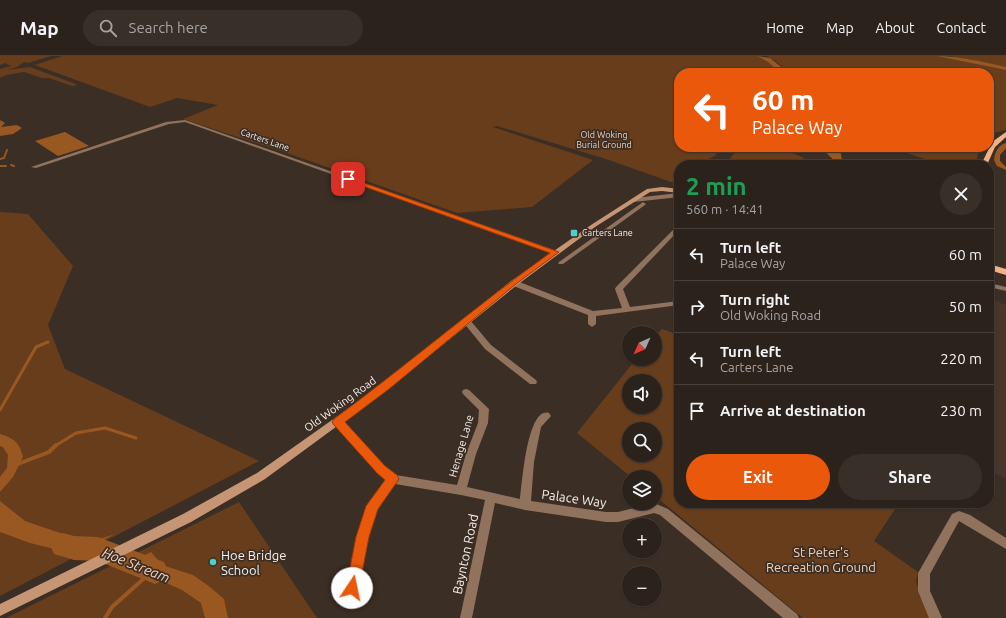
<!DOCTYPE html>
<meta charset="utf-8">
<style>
body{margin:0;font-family:Ubuntu,sans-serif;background:#382f29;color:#f1f3f6;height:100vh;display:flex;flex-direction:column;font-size:15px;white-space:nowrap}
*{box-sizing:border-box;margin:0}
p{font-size:13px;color:#a6a4a3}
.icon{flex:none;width:22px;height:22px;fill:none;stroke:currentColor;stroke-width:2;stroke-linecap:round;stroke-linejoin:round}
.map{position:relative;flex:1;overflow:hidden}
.details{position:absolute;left:674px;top:104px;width:320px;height:348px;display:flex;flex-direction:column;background:#2c221c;border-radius:16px;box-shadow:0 1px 3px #0004,0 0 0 1px #483f3b}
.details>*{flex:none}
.banner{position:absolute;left:674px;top:12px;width:320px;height:84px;border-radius:16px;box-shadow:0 1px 3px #0004,0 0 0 1px #483f3b;background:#ea580c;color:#fff;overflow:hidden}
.needle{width:26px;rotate:225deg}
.tools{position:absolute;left:622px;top:270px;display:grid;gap:8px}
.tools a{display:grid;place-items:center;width:40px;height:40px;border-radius:50%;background:#2c221c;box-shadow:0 1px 3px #0004,0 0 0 1px #483f3b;font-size:20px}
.pin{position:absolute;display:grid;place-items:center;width:34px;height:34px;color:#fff;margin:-17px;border-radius:8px;box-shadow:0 2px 6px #0006}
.me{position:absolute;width:44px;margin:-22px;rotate:11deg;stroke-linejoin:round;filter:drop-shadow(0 0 3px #0008)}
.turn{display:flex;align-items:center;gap:14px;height:84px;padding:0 12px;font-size:18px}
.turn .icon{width:52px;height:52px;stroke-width:2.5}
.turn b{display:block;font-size:28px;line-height:34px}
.round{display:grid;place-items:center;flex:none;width:42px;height:42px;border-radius:21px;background:#382f29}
.head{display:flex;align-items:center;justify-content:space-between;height:68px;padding:0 12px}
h1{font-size:24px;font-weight:600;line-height:30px;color:#1e9e55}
.action{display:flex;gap:8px;margin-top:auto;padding:8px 12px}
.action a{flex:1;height:46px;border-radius:24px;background:#ea580c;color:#fff;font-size:16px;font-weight:600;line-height:46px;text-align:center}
.action a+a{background:#382f29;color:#f1f3f6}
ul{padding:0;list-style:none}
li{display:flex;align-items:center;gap:12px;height:52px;padding:0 12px;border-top:1px solid #483f3b}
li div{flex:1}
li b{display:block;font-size:15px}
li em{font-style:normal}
header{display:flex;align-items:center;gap:24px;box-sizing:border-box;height:56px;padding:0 20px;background:#2c221c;border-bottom:1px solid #483f3b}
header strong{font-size:19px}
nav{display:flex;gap:22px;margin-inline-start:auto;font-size:14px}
.search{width:280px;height:36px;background:#382f29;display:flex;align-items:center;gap:10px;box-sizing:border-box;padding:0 14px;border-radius:22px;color:#a6a4a3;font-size:15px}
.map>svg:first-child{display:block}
</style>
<header>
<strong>Map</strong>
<div class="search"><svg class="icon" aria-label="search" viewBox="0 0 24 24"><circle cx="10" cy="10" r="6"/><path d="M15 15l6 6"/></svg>Search here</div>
<nav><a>Home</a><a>Map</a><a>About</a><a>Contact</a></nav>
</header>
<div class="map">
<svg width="1006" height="562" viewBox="0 0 1006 562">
<rect width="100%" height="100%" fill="#3b2e25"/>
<path fill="#49362a" d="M 989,242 L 1006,249 L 1006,423 L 989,414 Z"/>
<path fill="#683d1b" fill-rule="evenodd" d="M 0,0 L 51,0 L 28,7 L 24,6 L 17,11 L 6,14 L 30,11 L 78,29 L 72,30 L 49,22 L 42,22 L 24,16 L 6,19 L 0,22 L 0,13 L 11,10 L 5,7 L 0,9 Z
M 62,0 L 757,0 L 768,6 L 778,15 L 776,17 L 679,17 L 679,91 L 705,91 L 717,98 L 700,109 L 679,109 L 679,123 L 674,127 L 606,103 L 497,70 L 493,71 L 593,104 L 532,151 L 457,157 L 290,98 L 183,63 L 218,49 L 177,42 L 150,51 L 35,9 Z
M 766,0 L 936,0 L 1006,14 L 1006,74 L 989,78 L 989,17 L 788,17 C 785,11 773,3 766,0 Z
M 950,0 L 1006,0 L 1006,11 Z
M 740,91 L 779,91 L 804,102 L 796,109 L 747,109 L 730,102 Z
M 889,91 L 980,91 L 975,109 L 943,109 Z
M 0,156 L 28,158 L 73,210 L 48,269 L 65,313 L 259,405 L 0,540 Z
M 662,273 L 679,279 L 679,447 L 899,447 L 874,485 L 918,516 L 916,526 L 931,562 L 803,562 L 655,440 L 655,421 L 631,421 L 577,377 L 636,303 L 655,303 L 655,280 ZM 629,325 L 655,325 L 655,351 L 629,351 ZM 629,373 L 655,373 L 655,399 L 629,399 Z
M 239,446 L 317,562 L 6,562 Z"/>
<path fill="#995821" d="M 757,0 L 770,2 L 789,17 L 777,17 L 778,15 L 768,6 Z
M 936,0 C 960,0 983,6 1006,11 L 1006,14 Z
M 0,64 L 5,67 L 1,71 L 17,69 L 22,72 L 13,78 L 0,80 Z
M 65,76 L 89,90 L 58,100 L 35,85 Z
M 1006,87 L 1006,92 L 1000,99 L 1000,105 L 1006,111 L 1006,114 L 997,110 L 994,104 C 995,96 998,89 1006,87 Z
M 820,91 L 836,91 L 841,98 L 842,104 L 851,109 L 839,109 Z
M 0,378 C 15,383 19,386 23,401 L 13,421 L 0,436 L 0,421 L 7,412 L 8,399 L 3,391 L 0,390 Z
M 0,445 L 25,465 L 66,479 L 90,486 L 115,478 L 75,498 L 30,487 L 0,476 Z
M 151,496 L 162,509 L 193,519 L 210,531 L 224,543 L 228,562 L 205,562 L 201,547 L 182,534 L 155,522 L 122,511 Z"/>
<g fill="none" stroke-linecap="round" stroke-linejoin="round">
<path stroke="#995821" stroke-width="2" d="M 0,103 L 4,102 L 7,94
M 11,109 L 14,110
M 0,110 L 6,110"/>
<path stroke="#995821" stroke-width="3" d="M 0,354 L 36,291 L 48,286
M 55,390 L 76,377 L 105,372 L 136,382"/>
<path stroke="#995821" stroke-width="4" d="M 18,408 L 49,396 L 56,389
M 105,562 L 112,551 L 150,517"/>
<path fill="#995821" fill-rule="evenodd" d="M 63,477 L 74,480 L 98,481 L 164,506 L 168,515 L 164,524 L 155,528 L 98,505 L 74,504 L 54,498 L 50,489 L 54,480 Z"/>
<path fill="#90725d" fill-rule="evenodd" d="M 185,64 L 557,195 L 558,196 L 557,197 L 553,197 L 185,66 L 169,68 L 36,112 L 31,111 L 166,66 Z
M 809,103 L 814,104 L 806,109 L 799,109 Z
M 679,137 L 679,141 L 634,146 L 631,144 L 634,142 Z
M 643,146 L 646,148 L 645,149 L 563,208 L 559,208 L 558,207 L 559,206 Z
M 676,172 L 679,174 L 678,175 L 623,233 L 630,251 L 679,245 L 679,249 L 596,260 L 596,268 L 592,271 L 588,268 L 588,259 L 511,229 L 510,227 L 514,225 L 517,225 L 593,255 L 622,252 L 615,233 L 616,231 L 674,173 Z
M 989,227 L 1006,231 L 1006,235 L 989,231 Z
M 467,263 L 470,264 L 491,289 L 536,324 L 537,326 L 536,328 L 530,328 L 485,293 L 463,266 Z
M 466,333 L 469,334 L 489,353 L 488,367 L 476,398 L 467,431 L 520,443 C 522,429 527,350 549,357 L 551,360 L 541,371 L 534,406 L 531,445 L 606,456 L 618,456 L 654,447 L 668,453 L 797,558 L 799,562 L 783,562 L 660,459 L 654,457 L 618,466 L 606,466 L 525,454 L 495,447 L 472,562 L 460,562 L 485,444 L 461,439 L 395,428 L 377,452 L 368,481 L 356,547 L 354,551 L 350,553 L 346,551 L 344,547 L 356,481 L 369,447 L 387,424 L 377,416 L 335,369 L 333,366 L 335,363 L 338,362 L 341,363 L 385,410 L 396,419 L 457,429 L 466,398 L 478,367 L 479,354 L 463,338 L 462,336 L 463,334 Z
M 959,455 L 970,459 L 1006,482 L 1006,493 L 959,465 L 930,518 L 930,535 L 942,562 L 929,562 L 918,535 L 918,517 L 952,458 Z"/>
<path fill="#c69674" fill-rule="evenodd" d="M 662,131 L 679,133 L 679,137 L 662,135 L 650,136 L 595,171 L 517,229 L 389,332 L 265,423 L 191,466 L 0,560 L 0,548 L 183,458 L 257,417 L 383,328 L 511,225 L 591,169 L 647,133 Z"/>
<path fill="#f0b286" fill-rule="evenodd" d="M 1006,76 L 1006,81 L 995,91 L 987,109 L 981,109 L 992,86 Z
M 989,208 L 1006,213 L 1006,219 L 989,214 Z"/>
</g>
<path fill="#0e4b4b" d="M 711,91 L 722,91 L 719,95 L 710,93 Z
M 724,91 L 737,91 L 732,97 L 723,95 Z"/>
<path fill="#0b3d3d" d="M 734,91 L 737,91 L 732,97 Z"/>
<path fill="#ea580c" stroke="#983908" d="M 346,122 L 350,122 L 559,196 L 516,228 L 389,333 L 345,366 L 385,410 L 397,419 L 399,423 L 378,453 L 369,481 L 359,532 L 357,536 L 352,538 L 348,536 L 346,532 L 356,481 L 366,450 L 385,424 L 377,417 L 334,369 L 332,366 L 334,363 C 407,309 476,250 550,197 L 346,124 Z"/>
<g fill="#52cdcd" stroke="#3b2e25" stroke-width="1.5">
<rect x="570" y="173" width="8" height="8" rx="2"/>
<circle cx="213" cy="506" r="4"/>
</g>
<g text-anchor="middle" stroke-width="3.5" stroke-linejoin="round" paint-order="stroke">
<g font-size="9" fill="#f5cfb5" stroke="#3b2e25">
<text x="604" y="82">Old Woking<tspan x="604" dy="10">Burial Ground</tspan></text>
</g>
<g font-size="9" fill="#f7eee9" stroke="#3b2e25">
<text transform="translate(265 84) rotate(19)" y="3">Carters Lane</text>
</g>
<g font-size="9" fill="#f7eee9" stroke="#3b2e25" text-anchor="start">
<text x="582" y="180">Carters Lane</text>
</g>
<g font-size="11" fill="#f7eee9" stroke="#3b2e25">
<text transform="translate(340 348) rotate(-36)" y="4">Old Woking Road</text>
<text transform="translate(461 390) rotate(-74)" y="4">Henage Lane</text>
</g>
<g font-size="13" fill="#f7eee9" stroke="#3b2e25">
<text transform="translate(574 442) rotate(8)" y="5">Palace Way</text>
<text transform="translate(465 498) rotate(-78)" y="5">Baynton Road</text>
</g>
<g font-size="13" fill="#f5cfb5" stroke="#3b2e25">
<text x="821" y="501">St Peter's<tspan x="821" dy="15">Recreation Ground</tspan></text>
</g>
<g font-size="13" fill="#f7eee9" stroke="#3b2e25" text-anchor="start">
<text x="221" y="504">Hoe Bridge<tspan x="221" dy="15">School</tspan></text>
</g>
<g font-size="14" font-style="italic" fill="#f8d2b8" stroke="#3b2e25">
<text transform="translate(136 509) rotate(22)" y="5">Hoe Stream</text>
</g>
</g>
</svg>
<div class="tools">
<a><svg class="needle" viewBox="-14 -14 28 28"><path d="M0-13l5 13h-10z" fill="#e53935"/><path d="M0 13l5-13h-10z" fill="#a6a4a3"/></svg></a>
<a><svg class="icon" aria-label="sound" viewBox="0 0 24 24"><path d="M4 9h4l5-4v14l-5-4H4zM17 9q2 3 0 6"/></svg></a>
<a><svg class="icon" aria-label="search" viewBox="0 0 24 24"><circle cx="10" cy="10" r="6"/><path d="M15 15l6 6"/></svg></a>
<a><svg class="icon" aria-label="layers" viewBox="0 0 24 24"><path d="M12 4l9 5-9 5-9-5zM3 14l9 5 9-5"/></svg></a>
<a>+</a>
<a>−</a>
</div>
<div class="pin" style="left:348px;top:123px;background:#d93025"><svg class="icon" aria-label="arrive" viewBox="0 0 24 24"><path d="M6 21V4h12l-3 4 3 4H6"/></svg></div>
<svg class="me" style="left:352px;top:532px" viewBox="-20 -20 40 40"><circle r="19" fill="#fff"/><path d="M0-13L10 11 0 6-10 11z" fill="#ea580c"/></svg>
<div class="banner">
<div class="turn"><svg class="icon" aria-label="left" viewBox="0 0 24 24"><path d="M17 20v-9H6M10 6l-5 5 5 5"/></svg><div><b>60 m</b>Palace Way</div></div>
</div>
<section class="details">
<div class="head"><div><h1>2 min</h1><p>560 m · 14:41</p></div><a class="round"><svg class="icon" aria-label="close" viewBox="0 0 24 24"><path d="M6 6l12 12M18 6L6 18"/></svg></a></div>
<ul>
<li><svg class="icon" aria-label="left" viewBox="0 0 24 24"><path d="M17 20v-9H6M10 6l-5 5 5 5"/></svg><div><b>Turn left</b><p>Palace Way</p></div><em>60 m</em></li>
<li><svg class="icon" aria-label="right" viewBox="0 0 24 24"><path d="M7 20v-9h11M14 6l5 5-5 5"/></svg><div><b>Turn right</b><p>Old Woking Road</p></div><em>50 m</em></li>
<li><svg class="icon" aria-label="left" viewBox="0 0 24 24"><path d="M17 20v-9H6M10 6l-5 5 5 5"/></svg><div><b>Turn left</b><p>Carters Lane</p></div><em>220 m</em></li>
<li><svg class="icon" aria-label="arrive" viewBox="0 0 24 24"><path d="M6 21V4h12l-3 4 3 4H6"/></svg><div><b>Arrive at destination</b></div><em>230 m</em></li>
</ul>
<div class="action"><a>Exit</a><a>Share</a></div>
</section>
</div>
